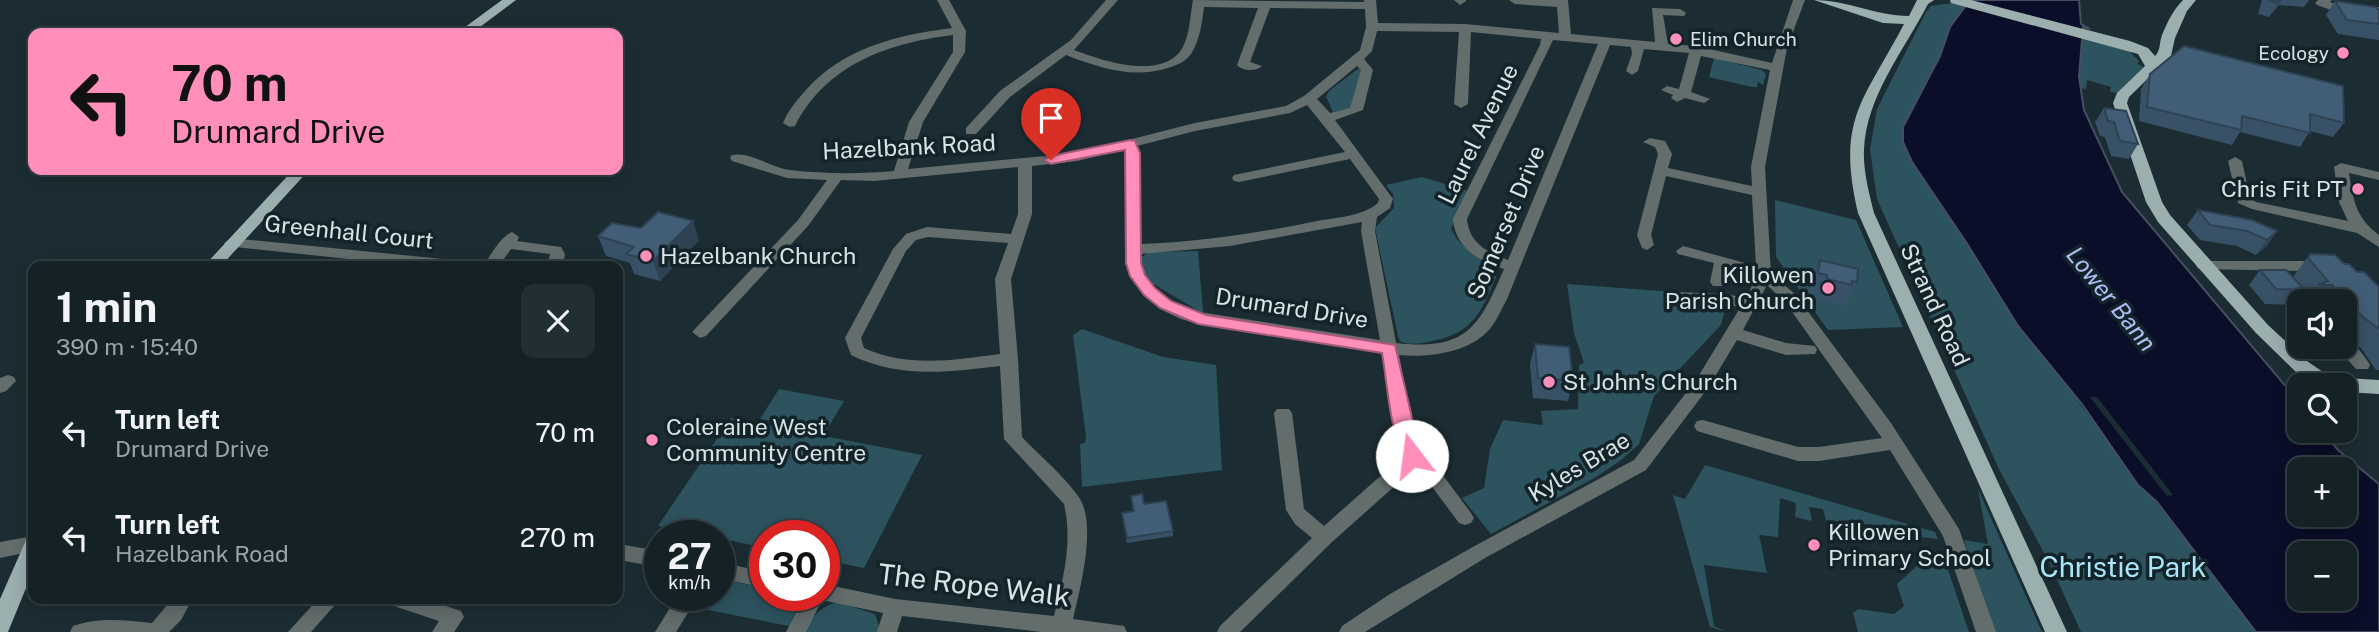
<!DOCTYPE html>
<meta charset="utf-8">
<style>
body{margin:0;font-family:"Public Sans",sans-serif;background:#212f32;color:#f1f3f6;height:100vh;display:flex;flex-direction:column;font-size:26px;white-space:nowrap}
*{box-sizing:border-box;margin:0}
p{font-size:23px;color:#9da4a7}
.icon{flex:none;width:38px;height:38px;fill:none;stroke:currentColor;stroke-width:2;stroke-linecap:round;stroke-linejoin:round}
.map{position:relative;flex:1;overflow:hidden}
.side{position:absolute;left:28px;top:261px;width:595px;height:343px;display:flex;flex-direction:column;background:#142226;border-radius:14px;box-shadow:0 4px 18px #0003,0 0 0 2px #333f43}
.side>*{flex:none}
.top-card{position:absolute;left:28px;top:28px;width:595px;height:147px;border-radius:14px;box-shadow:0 4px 18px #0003,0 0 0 2px #333f43;background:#ff8eba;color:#111;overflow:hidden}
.buttons{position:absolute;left:2287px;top:289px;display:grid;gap:14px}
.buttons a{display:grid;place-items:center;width:70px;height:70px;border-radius:14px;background:#142226;box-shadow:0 4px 18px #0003,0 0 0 2px #333f43;font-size:35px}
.speed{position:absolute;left:644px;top:520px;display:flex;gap:14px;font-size:35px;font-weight:700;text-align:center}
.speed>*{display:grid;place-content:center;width:91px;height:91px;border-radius:50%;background:#142226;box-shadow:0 4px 18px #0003,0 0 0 2px #333f43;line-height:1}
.speed small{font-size:18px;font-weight:400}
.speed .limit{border:10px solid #d22;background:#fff;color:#111}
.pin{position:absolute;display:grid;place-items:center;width:60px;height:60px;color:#fff;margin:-72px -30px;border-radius:50% 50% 50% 0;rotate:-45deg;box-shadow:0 0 7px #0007}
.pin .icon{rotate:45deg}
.me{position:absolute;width:77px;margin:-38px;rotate:345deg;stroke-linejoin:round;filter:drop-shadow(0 0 5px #0008)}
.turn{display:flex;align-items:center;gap:24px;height:147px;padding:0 28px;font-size:32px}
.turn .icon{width:91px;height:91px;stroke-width:2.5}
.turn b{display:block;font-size:49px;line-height:60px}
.round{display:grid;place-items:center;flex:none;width:74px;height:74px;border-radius:14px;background:#212f32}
.summary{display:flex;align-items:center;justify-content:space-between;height:119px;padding:0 28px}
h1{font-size:42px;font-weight:700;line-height:52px}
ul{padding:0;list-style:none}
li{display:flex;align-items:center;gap:21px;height:105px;padding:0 28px}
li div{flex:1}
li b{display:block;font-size:26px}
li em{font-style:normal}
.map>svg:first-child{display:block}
</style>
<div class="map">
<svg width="2379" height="632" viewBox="0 0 2379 632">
<rect width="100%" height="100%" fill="#1b2d33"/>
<path fill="#2d535f" d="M 1952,3 L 1966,7 L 2082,404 L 2076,399 L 2256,632 L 2081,632 L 2050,564 L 1999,469 L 1877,199 L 1870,150 L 1877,109 L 1926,12 L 1931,6 Z
M 2079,35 L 2126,48 L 2139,61 L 2137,64 L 2144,67 L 2117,93 L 2110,92 L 2111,87 L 2087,80 L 2086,89 L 2081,88 L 2084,110 L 2102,149 L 2076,107 Z
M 1714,58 L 1762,70 L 1766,74 L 1763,85 L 1758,82 L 1757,87 L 1752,87 L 1709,77 Z
M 1359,68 L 1362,71 L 1352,108 L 1333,112 L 1326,96 L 1329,91 Z
M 1422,177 L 1468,191 L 1451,229 C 1464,255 1489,258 1496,277 C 1480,315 1472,334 1428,342 C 1418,344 1409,345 1400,341 L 1398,336 L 1375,228 L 1394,208 L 1393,194 L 1386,185 Z
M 1775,200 L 1856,220 L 1903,327 L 1828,330 L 1776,257 Z
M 1198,251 L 1203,311 L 1202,313 L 1147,280 L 1140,258 L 1149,252 Z
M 1567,284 L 1728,296 L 1721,325 L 1654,396 L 1639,444 L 1620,461 L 1596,477 L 1491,534 L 1462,498 L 1484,488 L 1490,449 L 1503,420 L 1543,425 L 1541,411 L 1578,409 L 1579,365 L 1584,363 L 1574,333 Z
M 1082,329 L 1163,357 L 1216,365 L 1222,470 L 1082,487 L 1080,444 L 1085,443 L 1086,437 L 1073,335 Z
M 779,389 L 844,401 L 826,431 L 760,419 Z
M 731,418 L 922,455 L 864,568 L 824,560 L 824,536 L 765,536 L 765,548 L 719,538 L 719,536 L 658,526 Z
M 1705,465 L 1935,532 L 1938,539 L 1897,534 L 1886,526 L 1826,520 L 1823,509 L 1809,507 L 1812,521 L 1795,517 L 1796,503 L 1780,498 L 1778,537 L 1759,535 L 1767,573 L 1704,565 L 1714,626 L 1727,632 L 1710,627 L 1673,495 L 1685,499 Z
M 1978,489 L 2042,632 L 1994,632 L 1964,540 L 1988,544 Z
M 1923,551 L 1942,552 L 1969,632 L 1858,632 L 1853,613 L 1858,609 L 1894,614 L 1904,606 L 1897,584 L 1918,565 L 1918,554 Z
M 720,579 L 765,588 L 765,595 L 796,595 L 800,603 L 789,626 L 693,607 L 699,595 L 719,595 Z
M 837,602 L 875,614 L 881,632 L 805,632 C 812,616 820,607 837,602 Z"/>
<path fill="#0b0e28" stroke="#484e61" stroke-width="2" fill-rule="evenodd" d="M 1970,0 L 2079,0 L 2081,24 L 2090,29 L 2083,27 L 2079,77 L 2084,110 L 2122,192 L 2299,402 L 2300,430 L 2322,431 L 2338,450 L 2379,484 L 2379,632 L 2256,632 L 2157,502 L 2138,485 L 2082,404 L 2018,326 L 1966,242 L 1912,162 L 1903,142 L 1903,127 L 1940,56 L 1950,27 ZM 2300,469 L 2345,469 L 2345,514 L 2300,514 ZM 2300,553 L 2345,553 L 2345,598 L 2300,598 Z"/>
<path fill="#1b2d33" d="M 2090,397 L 2097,397 L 2173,495 L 2167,496 Z"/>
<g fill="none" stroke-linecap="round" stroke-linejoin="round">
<path fill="#636d6c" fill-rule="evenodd" d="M 937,0 L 949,0 L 966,31 L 965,52 L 923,122 L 908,169 L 1077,153 L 1195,123 L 1286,106 L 1304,96 L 1360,50 L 1366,27 L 1365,9 L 1270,8 L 1250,62 L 1262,66 C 1257,72 1242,71 1237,65 L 1258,8 L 1204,7 C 1202,23 1200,40 1191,54 C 1185,62 1177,65 1168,68 C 1132,79 1100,68 1066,55 L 1010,97 L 976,134 L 966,134 L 966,128 L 1000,91 L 1071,40 L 1106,0 L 1118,0 L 1074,50 C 1101,60 1155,79 1179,53 C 1190,40 1190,15 1193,0 L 1364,2 L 1364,0 L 1376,0 L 1378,23 L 1465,24 L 1559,33 L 1557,7 L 1515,4 L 1509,0 L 1568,0 L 1571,34 L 1655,42 L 1652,8 L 1680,9 L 1686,13 L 1684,16 L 1663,15 L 1668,44 L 1696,46 L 1772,63 L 1793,0 L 1805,0 L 1787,48 L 1765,167 L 1771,274 L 1795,294 L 1891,423 L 1959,529 L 1996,632 L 1976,632 L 1943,536 L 1890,450 L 1819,461 L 1798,461 L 1697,431 L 1694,426 L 1697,421 L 1703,420 L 1798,447 L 1819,447 L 1882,438 L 1785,302 L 1767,285 L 1743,330 L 1786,343 L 1815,346 L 1817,350 L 1815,354 L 1786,355 L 1737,340 L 1708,388 L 1646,470 L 1485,558 L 1365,632 L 1339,632 L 1342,626 L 1390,594 L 1471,548 L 1634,460 L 1696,380 L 1740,308 L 1728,304 L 1681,301 L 1676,300 L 1673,296 L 1676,292 L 1728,294 L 1746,299 L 1755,278 L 1728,267 L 1723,286 L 1713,286 L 1710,282 L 1714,263 L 1678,254 L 1676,251 L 1683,246 L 1756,266 L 1752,195 L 1666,176 L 1651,235 L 1654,245 L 1647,250 L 1642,248 L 1637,235 L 1658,154 L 1655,147 L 1643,142 L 1650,138 L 1665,141 L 1672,154 L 1668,168 L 1752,186 L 1751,167 L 1770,70 L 1701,56 L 1691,92 L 1710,99 L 1704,103 L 1685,98 L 1677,102 L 1671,98 L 1673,95 L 1661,90 L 1667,86 L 1679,89 L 1689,53 L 1644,49 L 1638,71 L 1632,75 L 1626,71 L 1632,54 L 1631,47 L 1610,45 L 1507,299 C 1501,310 1496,323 1487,332 C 1466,353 1427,358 1399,355 L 1413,429 L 1420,453 L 1436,466 L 1471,513 L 1474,518 L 1471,523 L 1465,525 L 1459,523 L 1424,476 L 1415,468 L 1332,542 L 1240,632 L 1217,632 L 1220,626 L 1312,538 L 1295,524 L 1286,510 L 1274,413 L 1277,409 L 1289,409 L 1292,413 L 1304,509 L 1324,526 L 1403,456 L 1395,429 L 1382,352 L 1203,325 L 1181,319 L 1160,309 L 1145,296 L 1130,276 L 1125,263 L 1125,149 L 1077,161 L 1032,166 L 1032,214 L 1011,279 L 1018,359 L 1022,437 C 1040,456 1063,475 1078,496 C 1098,522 1080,589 1073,619 L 1124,626 L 1127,632 L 1042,632 L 902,616 L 897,632 L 877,632 L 883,613 L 822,600 L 806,632 L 786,632 L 805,595 L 824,595 L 824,584 L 895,599 L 1054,616 C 1063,579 1073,543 1064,504 L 1004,439 L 1000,366 C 948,372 900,379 851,355 L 845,338 L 893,249 L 906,234 L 927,227 L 1011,234 L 1018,214 L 1018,167 L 874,181 L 841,180 L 808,226 L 706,336 L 700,338 L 692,332 L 798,220 L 827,180 L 787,178 L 732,161 L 730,158 L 732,155 C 750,151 772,168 790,170 C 823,174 861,174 894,171 L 909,122 L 953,52 L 953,35 C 888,43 827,64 795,126 L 790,127 L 783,123 C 788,111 796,101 805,91 C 843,48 896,35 952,28 ZM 1377,31 L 1459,32 L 1454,104 L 1461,108 L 1468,104 L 1471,32 L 1541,39 L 1540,45 L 1453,219 C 1455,248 1479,261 1504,269 C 1479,327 1467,351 1396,343 L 1375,231 L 1377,217 L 1390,208 L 1393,199 L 1335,120 L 1363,110 L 1373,70 L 1364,59 L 1372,51 ZM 1553,40 L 1598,44 L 1508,260 C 1487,252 1469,243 1467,219 ZM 1357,66 L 1361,70 L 1350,108 L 1330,113 L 1317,99 ZM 1307,105 L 1345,152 L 1234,175 L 1232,178 L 1234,181 L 1239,182 L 1350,159 L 1379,199 L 1378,203 C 1361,217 1338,217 1317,221 C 1258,233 1200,242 1140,244 L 1140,154 L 1137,146 L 1195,131 L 1290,113 ZM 1362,222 L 1361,231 L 1380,340 L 1193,311 C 1168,300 1141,284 1140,254 L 1230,246 ZM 928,237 L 1008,243 L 995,279 L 1000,354 C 954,360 907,368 864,348 L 861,338 L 906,251 L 916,240 Z
M 1454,0 L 1466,0 L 1466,1 L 1460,5 Z
M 2318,0 L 2332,0 L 2330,2 L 2340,6 L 2379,7 L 2379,15 L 2339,13 L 2317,5 L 2315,3 Z
M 2235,157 L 2242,161 L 2250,198 L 2256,202 L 2348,221 L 2339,202 L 2334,167 L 2341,163 L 2379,172 L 2379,180 L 2349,173 C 2353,200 2356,218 2379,235 L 2379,247 L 2357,233 L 2252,209 L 2238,203 L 2228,161 Z
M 512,232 L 519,237 L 517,241 L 561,247 L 565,254 L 563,266 L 547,266 L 550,254 L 511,249 L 499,266 L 483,266 C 491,255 500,237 512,232 Z
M 231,238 L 463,261 L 471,266 L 414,266 L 226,246 L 224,243 Z
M 2204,261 L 2306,261 L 2314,266 L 2306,271 L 2199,269 L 2196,266 Z
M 2345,340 C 2355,343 2365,356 2370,365 L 2368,369 L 2356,369 L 2339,350 L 2337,346 L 2345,346 Z
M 8,375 L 14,377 L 16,381 L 6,391 L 0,393 L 0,378 Z
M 33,536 L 33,551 L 0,558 L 0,542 Z
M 618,544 L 660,551 L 660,567 L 618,560 Z
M 719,562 L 765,572 L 765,588 L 719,578 Z
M 678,595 L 699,595 L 676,632 L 655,632 Z
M 173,598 L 193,598 L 181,620 L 169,632 L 70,632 L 73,626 C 98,617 126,620 152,623 Z
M 319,598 L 341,598 L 311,632 L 288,632 Z
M 386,598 L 422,598 L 461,611 L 464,617 L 454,632 L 432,632 L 439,621 L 388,604 Z"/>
<path fill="#9bafae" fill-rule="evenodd" d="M 502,0 L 516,0 L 472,33 L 457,33 Z
M 1814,0 C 1847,0 1876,16 1909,16 L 1917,0 L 1934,0 L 1928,4 C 1905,49 1866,96 1864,150 C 1863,171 1869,192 1874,213 L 2067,632 L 2045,632 L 1858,213 C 1836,119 1863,102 1904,24 L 1883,23 Z
M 1950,0 L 1971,0 L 2130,41 L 2148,48 L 2155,56 C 2161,50 2159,43 2162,35 C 2167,23 2173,10 2183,0 L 2196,0 L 2187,11 L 2175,38 L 2171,56 L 2129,97 L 2127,103 L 2162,202 L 2170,215 L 2268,325 L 2307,361 L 2323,372 L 2344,378 L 2379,380 L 2379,394 L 2345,392 L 2345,385 L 2322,385 L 2311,382 L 2295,371 L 2256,333 L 2158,222 L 2146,202 L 2113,103 L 2117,93 L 2145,66 L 2138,54 L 1951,3 Z
M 293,170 L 309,170 L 221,266 L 204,266 Z
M 33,538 L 33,571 L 8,632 L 0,632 L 0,599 L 26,540 Z"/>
</g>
<path fill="#395166" d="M 2262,0 L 2309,0 L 2304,7 L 2279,5 L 2269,17 L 2258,14 Z
M 2335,1 L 2379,11 L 2379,40 L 2338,34 L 2326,15 Z
M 2150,74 L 2344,123 L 2333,137 L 2310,131 L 2300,147 L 2240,132 L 2232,145 L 2139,121 L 2141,89 Z
M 2104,108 L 2138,144 L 2129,159 L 2111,156 L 2105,137 L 2100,136 L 2095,122 Z
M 2198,210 L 2277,231 L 2266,247 L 2256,255 L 2237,246 L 2200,240 L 2187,225 Z
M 598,236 L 699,240 L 660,281 L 634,274 L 630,263 L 606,256 Z
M 2310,254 L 2344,264 L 2379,287 L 2379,370 L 2376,370 L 2361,348 L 2345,336 L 2345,301 L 2306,301 L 2309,297 L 2304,291 L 2293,305 L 2265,304 L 2249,285 L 2260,270 L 2293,277 Z
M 1820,260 L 1857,282 L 1848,302 L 1844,301 L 1843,305 L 1818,299 L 1819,295 L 1809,293 L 1811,280 Z
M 1535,344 L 1573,381 L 1568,401 L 1533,398 L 1530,364 Z
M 1131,496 L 1144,504 L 1173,531 L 1173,536 L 1127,543 L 1122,513 L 1133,511 Z"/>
<path fill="#2e4253" d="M 2281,0 L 2282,0 L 2269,17 L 2278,3 Z
M 693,221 L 699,240 L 660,281 L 653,261 Z
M 2277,231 L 2266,247 L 2256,255 L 2267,240 Z"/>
<path fill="#425e77" stroke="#2e4253" stroke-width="2" d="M 2269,0 L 2281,0 L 2278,3 Z
M 2335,1 L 2376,7 L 2379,11 L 2379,24 L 2347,20 Z
M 2184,46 L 2343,86 L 2344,123 L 2310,114 L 2310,133 L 2242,116 L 2241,130 L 2147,107 L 2150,74 Z
M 2104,108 L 2126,111 L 2138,144 L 2120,141 L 2114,122 L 2108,121 Z
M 2198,210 L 2252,220 L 2277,231 L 2267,240 L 2247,231 L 2210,225 Z
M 658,212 L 693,221 L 653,261 L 626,254 L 634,247 L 598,236 L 612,223 L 641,228 Z
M 2310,254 L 2335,255 L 2344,264 L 2349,264 L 2357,272 L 2364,272 L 2379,287 L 2379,329 L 2363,317 L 2332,285 L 2318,285 L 2328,281 L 2308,258 Z
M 1820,260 L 1858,269 L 1857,282 L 1852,281 L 1852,285 L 1827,279 L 1827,275 L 1818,273 Z
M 2260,270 L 2286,270 L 2305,290 L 2276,289 Z
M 1535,344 L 1569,347 L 1573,381 L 1538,378 Z
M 1142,494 L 1144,504 L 1166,501 L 1173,531 L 1127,538 L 1122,513 L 1134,511 L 1131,496 Z"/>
<path fill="#ff8eba" stroke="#a65c79" stroke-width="2" d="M 1130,140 L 1135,141 L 1140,153 L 1141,263 L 1145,275 L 1155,288 L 1171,301 L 1206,315 L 1395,345 L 1421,456 L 1418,460 L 1406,460 C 1389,430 1388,387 1382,353 L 1198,324 L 1160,308 L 1144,295 L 1130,276 L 1126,263 L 1125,150 L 1051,164 L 1044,160 L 1051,156 Z"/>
<g fill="#ff8eba" stroke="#122329" stroke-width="2.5">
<circle cx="1676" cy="39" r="7"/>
<circle cx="2343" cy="53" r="7"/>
<circle cx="2358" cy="189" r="7"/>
<circle cx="646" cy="256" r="7"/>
<circle cx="1828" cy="288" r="7"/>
<circle cx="1549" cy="382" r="7"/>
<circle cx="652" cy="440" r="7"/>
<circle cx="1814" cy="545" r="7"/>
</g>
<g text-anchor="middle" stroke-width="7" stroke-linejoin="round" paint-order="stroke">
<g font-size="19" fill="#d8e3e6" stroke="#122329" text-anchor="start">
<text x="1690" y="46">Elim Church</text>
<text x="2329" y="60" text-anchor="end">Ecology</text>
</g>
<g font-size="23" fill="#d8e3e6" stroke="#122329">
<text transform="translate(1478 134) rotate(-64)" y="8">Laurel Avenue</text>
<text transform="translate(909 147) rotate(-3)" y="8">Hazelbank Road</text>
<text transform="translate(1506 222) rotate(-67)" y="8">Somerset Drive</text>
<text transform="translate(349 232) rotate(6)" y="8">Greenhall Court</text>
<text transform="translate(1935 305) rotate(65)" y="8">Strand Road</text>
<text transform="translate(1292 308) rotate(9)" y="8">Drumard Drive</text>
<text transform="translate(1579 467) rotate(-31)" y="8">Kyles Brae</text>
</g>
<g font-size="23" fill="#d8e3e6" stroke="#122329" text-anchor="start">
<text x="2344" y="197" text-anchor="end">Chris Fit PT</text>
<text x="660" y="264">Hazelbank Church</text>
<text x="1814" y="283" text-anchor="end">Killowen<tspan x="1814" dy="26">Parish Church</tspan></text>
<text x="1563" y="390">St John's Church</text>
<text x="666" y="435">Coleraine West<tspan x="666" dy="26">Community Centre</tspan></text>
<text x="1828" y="540">Killowen<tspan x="1828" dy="26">Primary School</tspan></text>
</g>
<g font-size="24" font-style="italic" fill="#afbcf6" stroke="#122329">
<text transform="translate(2111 299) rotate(51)" y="8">Lower Bann</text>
</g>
<g font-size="28" fill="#aae6f9" stroke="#122329">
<text x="2123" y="577">Christie Park</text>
</g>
<g font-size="28" fill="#d8e3e6" stroke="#122329">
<text transform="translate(974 585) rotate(7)" y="10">The Rope Walk</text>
</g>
</g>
</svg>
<div class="buttons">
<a><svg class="icon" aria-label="sound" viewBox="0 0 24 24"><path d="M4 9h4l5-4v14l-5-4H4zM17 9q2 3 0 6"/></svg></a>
<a><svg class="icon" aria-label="search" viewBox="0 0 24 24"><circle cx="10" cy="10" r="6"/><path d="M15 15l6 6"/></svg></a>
<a>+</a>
<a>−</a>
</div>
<div class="speed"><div>27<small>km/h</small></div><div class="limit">30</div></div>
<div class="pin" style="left:1051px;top:160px;background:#d93025"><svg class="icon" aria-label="arrive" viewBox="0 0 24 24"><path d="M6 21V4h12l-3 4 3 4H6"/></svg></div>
<svg class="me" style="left:1412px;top:456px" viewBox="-20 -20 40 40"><circle r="19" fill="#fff"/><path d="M0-13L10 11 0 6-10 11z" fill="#ff8eba"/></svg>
<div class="top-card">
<div class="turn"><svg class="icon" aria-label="left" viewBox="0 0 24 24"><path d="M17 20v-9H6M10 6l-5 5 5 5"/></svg><div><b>70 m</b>Drumard Drive</div></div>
</div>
<section class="side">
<div class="summary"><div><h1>1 min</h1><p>390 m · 15:40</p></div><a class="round"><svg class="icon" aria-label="close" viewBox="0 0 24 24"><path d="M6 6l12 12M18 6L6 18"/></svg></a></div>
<ul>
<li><svg class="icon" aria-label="left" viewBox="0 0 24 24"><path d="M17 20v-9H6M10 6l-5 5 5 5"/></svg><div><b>Turn left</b><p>Drumard Drive</p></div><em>70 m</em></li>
<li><svg class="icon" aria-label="left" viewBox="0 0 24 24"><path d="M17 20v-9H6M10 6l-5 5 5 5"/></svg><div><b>Turn left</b><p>Hazelbank Road</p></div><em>270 m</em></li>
</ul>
</section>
</div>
